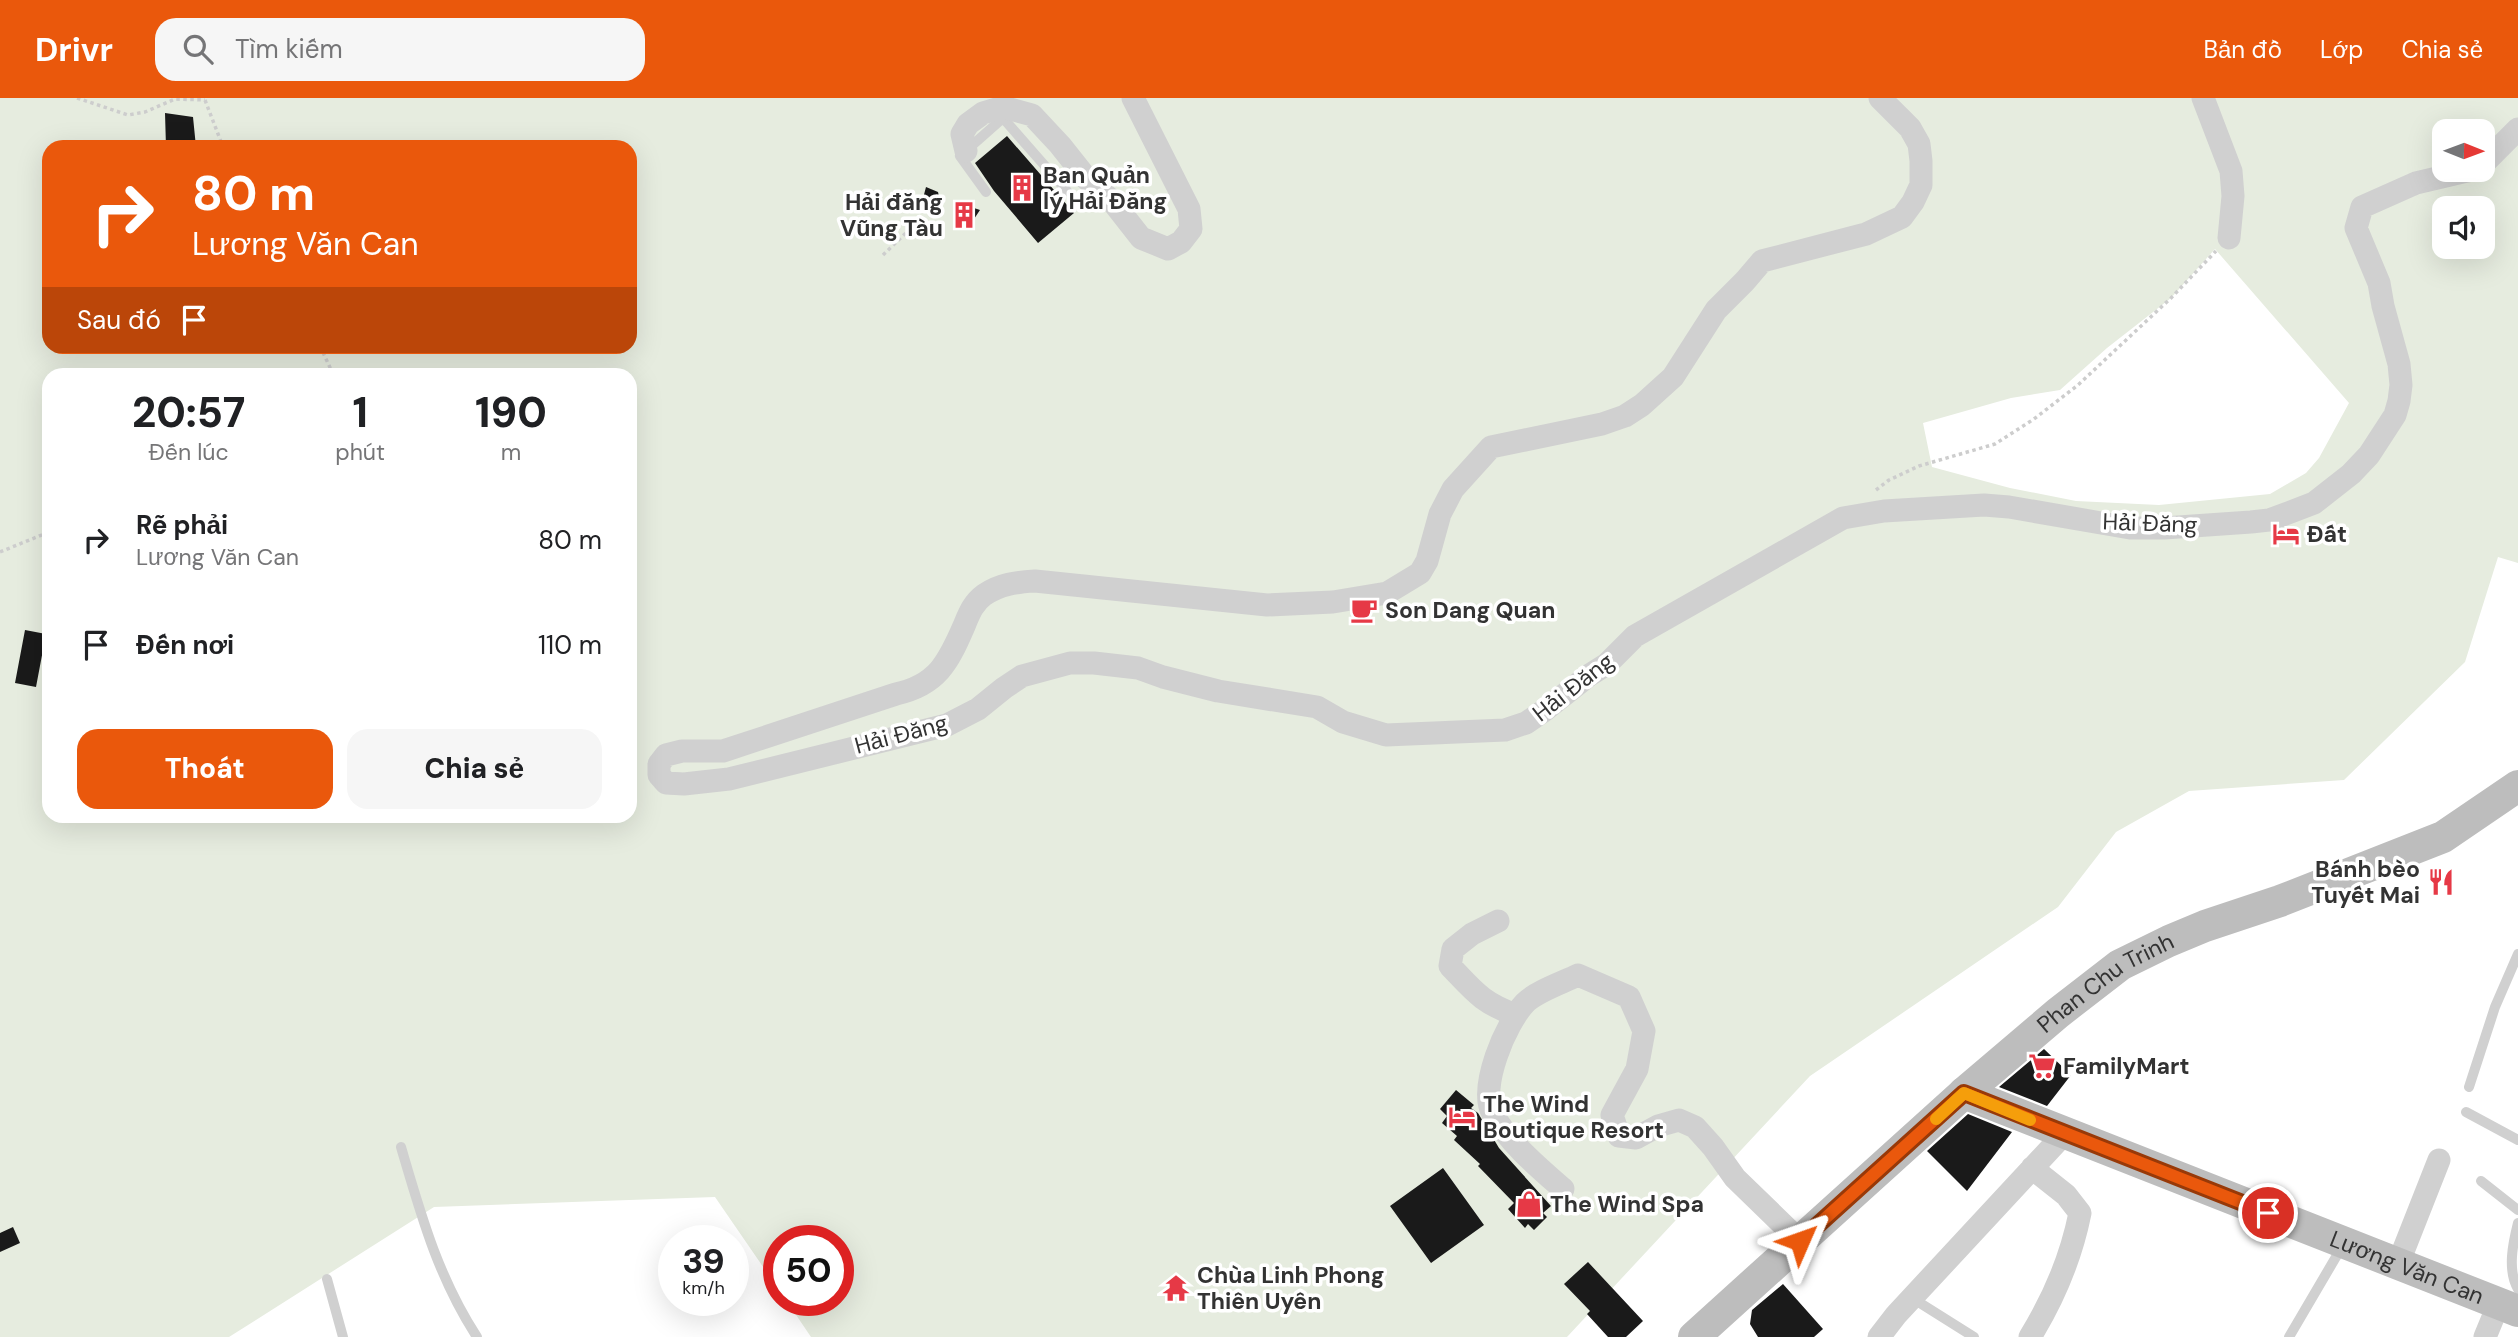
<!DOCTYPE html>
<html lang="vi">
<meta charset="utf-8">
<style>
body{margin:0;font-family:"DM Sans",sans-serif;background:#f6f6f6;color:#202124;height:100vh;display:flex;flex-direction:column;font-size:26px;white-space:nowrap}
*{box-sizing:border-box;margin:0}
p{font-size:23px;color:#757577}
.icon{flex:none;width:38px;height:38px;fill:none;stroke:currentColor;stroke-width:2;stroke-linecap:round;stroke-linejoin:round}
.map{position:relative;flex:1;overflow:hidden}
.details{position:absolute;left:42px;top:270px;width:595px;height:455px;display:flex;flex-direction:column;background:#fff;border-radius:21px;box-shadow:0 7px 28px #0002}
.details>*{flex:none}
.hud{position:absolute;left:42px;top:42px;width:595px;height:214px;border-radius:21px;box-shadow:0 7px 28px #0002;background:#ea580c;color:#fff;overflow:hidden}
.needle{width:46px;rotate:91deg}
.fabs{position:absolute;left:2432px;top:21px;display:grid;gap:14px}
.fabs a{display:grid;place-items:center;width:63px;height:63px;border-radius:14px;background:#fff;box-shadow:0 7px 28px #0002;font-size:35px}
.speed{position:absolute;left:658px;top:1127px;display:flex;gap:14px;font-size:35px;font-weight:700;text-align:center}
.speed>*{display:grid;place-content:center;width:91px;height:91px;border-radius:50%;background:#fff;box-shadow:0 7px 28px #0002;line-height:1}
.speed small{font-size:18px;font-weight:400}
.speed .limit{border:10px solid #d22;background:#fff;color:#111}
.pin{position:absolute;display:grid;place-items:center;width:60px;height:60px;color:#fff;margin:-30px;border:4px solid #fff;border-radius:50%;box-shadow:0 2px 7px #0007}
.me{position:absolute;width:77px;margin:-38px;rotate:47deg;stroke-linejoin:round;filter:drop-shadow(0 0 5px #0008)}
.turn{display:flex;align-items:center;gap:24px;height:147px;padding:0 35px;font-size:32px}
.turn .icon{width:91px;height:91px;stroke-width:2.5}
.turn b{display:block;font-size:49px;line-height:60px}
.then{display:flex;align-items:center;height:66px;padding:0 35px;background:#0003;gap:14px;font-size:26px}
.eta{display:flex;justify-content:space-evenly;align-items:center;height:119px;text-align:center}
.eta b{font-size:42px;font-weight:800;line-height:49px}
.primary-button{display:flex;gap:14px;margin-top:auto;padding:14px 35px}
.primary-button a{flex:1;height:80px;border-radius:21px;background:#ea580c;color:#fff;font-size:28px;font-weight:800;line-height:80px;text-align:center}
.primary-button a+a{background:#f6f6f6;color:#202124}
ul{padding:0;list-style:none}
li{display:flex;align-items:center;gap:21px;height:105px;padding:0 35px}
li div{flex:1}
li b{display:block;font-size:26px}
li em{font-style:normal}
header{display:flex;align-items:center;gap:42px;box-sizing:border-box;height:98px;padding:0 35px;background:#ea580c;color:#fff}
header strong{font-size:33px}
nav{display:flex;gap:38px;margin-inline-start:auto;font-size:24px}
.search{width:490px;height:63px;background:#f6f6f6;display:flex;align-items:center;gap:18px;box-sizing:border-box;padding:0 24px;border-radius:21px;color:#757577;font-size:26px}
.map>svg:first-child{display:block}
</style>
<header>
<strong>Drivr</strong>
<div class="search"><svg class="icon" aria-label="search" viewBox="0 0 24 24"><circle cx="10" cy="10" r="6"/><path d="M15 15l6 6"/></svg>Tìm kiếm</div>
<nav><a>Bản đồ</a><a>Lớp</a><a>Chia sẻ</a></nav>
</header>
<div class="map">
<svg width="2518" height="1239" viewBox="0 0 2518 1239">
<rect width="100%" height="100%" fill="#fff"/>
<path fill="#e6ecdf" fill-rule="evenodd" d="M 0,0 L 2518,0 L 2518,465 L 2498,459 L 2465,564 L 2344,682 L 2189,693 L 2116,734 L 2058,809 L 1810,978 L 1567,1239 L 811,1239 L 786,1202 L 838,1202 L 838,1143 L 779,1143 L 779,1192 L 715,1099 L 434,1109 L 229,1239 L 0,1239 ZM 2445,33 L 2483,33 L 2483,72 L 2445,72 ZM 49,49 L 630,49 L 630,248 L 49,248 ZM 2445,110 L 2483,110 L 2483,149 L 2445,149 ZM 2215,151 L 2349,305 L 2319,360 L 2306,375 L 2270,396 L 2159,407 L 2076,403 L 2010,390 L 1932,369 L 1923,325 L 2011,300 L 2060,292 L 2107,250 L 2171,200 ZM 49,276 L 630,276 L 630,718 L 49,718 Z"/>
<path fill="#1a1a1a" d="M 165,15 L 193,19 L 196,49 L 166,49 Z
M 1007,38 L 1074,115 L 1038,145 L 994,93 L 975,65 Z
M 926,89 L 938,94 L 940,103 L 921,108 Z
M885 106a9 9 0 1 1 18 0a9 9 0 1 1-18 0Z
M 965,107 L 980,112 L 970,127 L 960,129 L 953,122 L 953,111 Z
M 25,532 L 46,536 L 36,589 L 15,585 Z
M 2044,951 L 2071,977 L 2047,1008 L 1999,989 Z
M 1456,992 L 1474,1007 L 1471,1010 L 1478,1015 L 1499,1050 L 1551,1108 L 1543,1115 L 1547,1119 L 1534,1132 L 1528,1126 L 1525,1130 L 1508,1111 L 1514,1105 L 1478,1068 L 1480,1066 L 1454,1042 L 1457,1038 L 1442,1025 L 1447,1018 L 1440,1011 Z
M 1968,1016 L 2012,1034 L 1967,1093 L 1927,1053 Z
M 1443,1070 L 1484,1127 L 1431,1165 L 1390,1108 Z
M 13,1129 L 20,1145 L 0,1154 L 0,1135 Z
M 1588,1164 L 1643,1223 L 1626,1239 L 1608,1239 L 1587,1216 L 1590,1213 L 1564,1186 Z
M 1783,1186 L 1823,1231 L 1814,1239 L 1758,1239 L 1750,1226 L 1752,1212 Z"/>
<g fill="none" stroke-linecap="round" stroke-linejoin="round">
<path stroke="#cdcdcd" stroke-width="3.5" stroke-dasharray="3.5 3.5" stroke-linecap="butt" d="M 77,0 L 128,17 L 145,14 L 175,1 L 205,2
M 205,2 L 223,49
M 905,108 L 916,108
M 883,157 L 910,131
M 320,248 L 333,276
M 1876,392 L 1889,382 L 1919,368 L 1995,346 L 2034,321 L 2078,287 L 2171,200 L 2216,153
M 0,454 L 49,434"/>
<path stroke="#d0d0d0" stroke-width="10" d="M 986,94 L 960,58 L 1003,20 L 1067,93
M 2469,989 L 2495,909 L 2518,856
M 2466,1014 L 2518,1042
M 401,1049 C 421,1117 438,1179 477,1239
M 2481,1083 L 2518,1112
M 2518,1125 C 2513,1145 2507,1172 2518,1191
M 327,1181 L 343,1239
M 1912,1200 L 1974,1239
M 2289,1239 L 2343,1147"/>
<path stroke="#d0d0d0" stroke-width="23" d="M 1880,0 L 1910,30 L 1919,46 L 1921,63 L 1921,87 L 1913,104 L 1902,119 L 1866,136 L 1762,163 L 1745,183 L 1716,212 L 1673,279 L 1642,307 L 1625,318 L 1602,326 L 1491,349 L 1453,391 L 1440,416 L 1427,463 L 1420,475 L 1387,495 L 1333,504 L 1267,507 L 1035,483 C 1017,484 1000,486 984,497 C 973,505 969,516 964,528 C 948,565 937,587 896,596 L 723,653 L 682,653 L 666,657 L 659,666 L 659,677 L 666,685 L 684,686 L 729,681 L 947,627 L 978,611 L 1004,590 L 1022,578 L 1070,565 L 1094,565 L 1138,570 L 1163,579 L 1218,593 L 1317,609 L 1343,624 L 1386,637 L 1505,632 L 1526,625 L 1545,612 L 1588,578 L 1607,566 L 1635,538 L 1843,420 L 1884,413 L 1984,407 L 2009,409 L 2130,430 L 2164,430 L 2251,424 L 2269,422 L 2288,415 L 2314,405 L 2351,376 L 2369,357 L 2395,317 L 2399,303 L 2401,287 L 2399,266 L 2383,208 L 2379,185 L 2356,130 L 2362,109 L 2416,85 L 2471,72
M 2203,0 L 2231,73 L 2233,98 L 2229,140
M 966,53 L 962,36 L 968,26 L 983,15 L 1003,9 L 1032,17 L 1060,47 L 1087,81 L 1112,103 L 1141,140 L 1168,151 L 1181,144 L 1191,131 L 1189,111 L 1133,0
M 2483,66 L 2518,31
M 1498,823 L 1472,836 L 1453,851 L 1450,868 C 1474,893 1482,905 1516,917
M 1563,1091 C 1538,1069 1509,1045 1493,1016 C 1478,990 1506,925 1525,905 C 1535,894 1564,884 1578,877 L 1629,899 L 1644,933 L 1637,971 L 1612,1017 L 1619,1038 L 1636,1040 L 1658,1028 L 1679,1022 L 1695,1029 L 1713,1049 L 1735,1080 L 1800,1143
M 2398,1166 L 2439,1062
M 1879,1239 L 1896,1217 L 2065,1035
M 2030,1239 C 2054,1200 2071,1160 2080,1115 L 2066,1097 L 2032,1070
M 2485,1239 L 2499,1205"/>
<g stroke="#bdbdbd" stroke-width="32">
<path id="s1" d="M 1964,995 L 2518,1213"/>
<path id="s2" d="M 1694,1239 L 1964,995 L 2058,915 L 2120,867 L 2169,843 L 2205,828 L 2280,803 L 2443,739 L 2518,688"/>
</g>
</g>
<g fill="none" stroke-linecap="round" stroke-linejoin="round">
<defs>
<path id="route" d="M 1800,1143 L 1964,995 L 2268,1115"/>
</defs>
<use href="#route" stroke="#983908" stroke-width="18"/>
<use href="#route" stroke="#ea580c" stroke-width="12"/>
<path stroke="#f59e0b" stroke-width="12" d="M 1936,1021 L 1964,995 L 2030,1022"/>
</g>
<defs>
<symbol id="building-bare" viewBox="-9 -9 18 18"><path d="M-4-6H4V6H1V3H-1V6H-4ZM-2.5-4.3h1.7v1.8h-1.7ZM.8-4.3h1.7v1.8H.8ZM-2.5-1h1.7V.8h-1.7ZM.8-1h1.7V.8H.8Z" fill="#e63946" stroke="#fff" stroke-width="2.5" paint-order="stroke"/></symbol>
<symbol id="hotel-bare" viewBox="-9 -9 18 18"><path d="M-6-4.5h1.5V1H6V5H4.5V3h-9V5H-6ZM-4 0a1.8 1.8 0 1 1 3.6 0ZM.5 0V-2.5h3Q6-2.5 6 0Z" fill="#e63946" stroke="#fff" stroke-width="2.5" paint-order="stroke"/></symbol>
<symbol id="cafe-bare" viewBox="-9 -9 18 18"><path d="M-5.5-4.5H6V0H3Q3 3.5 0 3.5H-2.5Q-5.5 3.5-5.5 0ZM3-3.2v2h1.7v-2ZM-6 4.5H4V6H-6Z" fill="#e63946" stroke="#fff" stroke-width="2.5" paint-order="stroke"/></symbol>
<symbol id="restaurant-bare" viewBox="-9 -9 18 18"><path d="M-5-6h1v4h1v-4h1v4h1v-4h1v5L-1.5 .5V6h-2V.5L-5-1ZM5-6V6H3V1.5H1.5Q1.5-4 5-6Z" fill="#e63946" stroke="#fff" stroke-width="2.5" paint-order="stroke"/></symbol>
<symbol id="supermarket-bare" viewBox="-9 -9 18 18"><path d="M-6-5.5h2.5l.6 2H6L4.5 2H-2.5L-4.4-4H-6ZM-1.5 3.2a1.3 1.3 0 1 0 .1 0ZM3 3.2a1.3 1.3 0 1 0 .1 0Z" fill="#e63946" stroke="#fff" stroke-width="2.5" paint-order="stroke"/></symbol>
<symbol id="shop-bare" viewBox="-9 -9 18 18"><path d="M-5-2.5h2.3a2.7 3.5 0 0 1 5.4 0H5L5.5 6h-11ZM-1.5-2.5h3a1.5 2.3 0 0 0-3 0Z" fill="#e63946" stroke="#fff" stroke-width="2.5" paint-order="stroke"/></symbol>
<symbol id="temple-bare" viewBox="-9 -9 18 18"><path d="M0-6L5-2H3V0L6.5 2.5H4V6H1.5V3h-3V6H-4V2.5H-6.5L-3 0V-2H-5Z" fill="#e63946" stroke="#fff" stroke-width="2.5" paint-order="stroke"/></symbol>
</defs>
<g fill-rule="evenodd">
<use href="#building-bare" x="1003" y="71" width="38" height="38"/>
<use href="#building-bare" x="945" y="98" width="38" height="38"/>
<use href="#hotel-bare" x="2267" y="417" width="38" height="38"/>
<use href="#cafe-bare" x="1345" y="493" width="38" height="38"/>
<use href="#restaurant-bare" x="2422" y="765" width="38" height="38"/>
<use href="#supermarket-bare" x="2023" y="949" width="38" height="38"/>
<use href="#hotel-bare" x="1443" y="1000" width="38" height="38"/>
<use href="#shop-bare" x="1510" y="1087" width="38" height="38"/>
<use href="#temple-bare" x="1157" y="1171" width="38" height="38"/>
</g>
<g text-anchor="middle" stroke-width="7" stroke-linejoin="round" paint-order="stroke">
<g font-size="23" font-weight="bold" fill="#333" stroke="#fff" text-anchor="start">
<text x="1043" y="85">Ban Quản<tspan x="1043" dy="26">lý Hải Đăng</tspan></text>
<text x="943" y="112" text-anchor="end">Hải đăng<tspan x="943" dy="26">Vũng Tàu</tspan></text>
<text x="2307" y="444">Đất</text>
<text x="1385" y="520">Son Dang Quan</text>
<text x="2420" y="779" text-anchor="end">Bánh bèo<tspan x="2420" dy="26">Tuyết Mai</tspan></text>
<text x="2063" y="976">FamilyMart</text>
<text x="1483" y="1014">The Wind<tspan x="1483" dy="26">Boutique Resort</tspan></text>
<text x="1550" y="1114">The Wind Spa</text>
<text x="1197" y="1185">Chùa Linh Phong<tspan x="1197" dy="26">Thiên Uyên</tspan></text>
</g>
<g font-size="23" fill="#333" stroke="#fff">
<text transform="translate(2150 425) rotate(2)" y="8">Hải Đăng</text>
<text transform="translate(1573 589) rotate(-38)" y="8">Hải Đăng</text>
<text transform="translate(901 636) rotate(-15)" y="8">Hải Đăng</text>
<text dy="8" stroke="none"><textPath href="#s2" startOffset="544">Phan Chu Trinh</textPath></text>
<text dy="8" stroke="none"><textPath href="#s1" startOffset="476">Lương Văn Can</textPath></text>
</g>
</g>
</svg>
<div class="fabs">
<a><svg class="needle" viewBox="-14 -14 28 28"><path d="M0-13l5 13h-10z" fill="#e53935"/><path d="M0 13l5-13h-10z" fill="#757577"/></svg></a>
<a><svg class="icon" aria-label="sound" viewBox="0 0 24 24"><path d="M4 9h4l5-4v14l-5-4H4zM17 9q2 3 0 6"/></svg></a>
</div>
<div class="speed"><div>39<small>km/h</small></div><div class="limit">50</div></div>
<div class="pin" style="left:2268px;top:1115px;background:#d93025"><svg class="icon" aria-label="arrive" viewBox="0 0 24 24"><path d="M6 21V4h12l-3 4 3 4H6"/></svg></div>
<svg class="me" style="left:1800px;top:1143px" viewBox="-20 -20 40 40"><path d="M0-17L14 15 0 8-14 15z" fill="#ea580c" stroke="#fff" stroke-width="4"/></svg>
<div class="hud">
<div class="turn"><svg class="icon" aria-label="right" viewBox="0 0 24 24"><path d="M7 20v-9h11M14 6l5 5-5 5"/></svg><div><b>80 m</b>Lương Văn Can</div></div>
<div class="then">Sau đó<svg class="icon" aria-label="arrive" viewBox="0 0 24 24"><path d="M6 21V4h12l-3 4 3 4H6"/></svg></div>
</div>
<section class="details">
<div class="eta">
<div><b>20:57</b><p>Đến lúc</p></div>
<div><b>1</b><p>phút</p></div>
<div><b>190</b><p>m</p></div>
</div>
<ul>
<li><svg class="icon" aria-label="right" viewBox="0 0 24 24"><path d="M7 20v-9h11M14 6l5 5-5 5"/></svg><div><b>Rẽ phải</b><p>Lương Văn Can</p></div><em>80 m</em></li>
<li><svg class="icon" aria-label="arrive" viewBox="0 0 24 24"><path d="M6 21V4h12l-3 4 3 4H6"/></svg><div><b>Đến nơi</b></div><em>110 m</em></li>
</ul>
<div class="primary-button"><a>Thoát</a><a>Chia sẻ</a></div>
</section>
</div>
